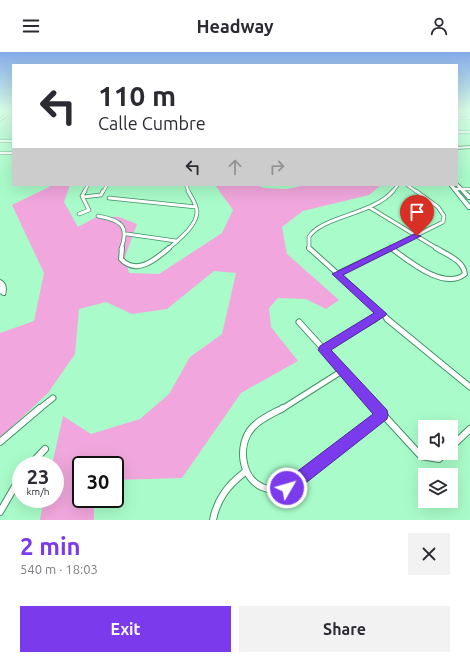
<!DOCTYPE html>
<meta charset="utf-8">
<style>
body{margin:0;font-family:Ubuntu,sans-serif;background:#f2f2f3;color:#2b2b33;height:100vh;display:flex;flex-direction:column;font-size:15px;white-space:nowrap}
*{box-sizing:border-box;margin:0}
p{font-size:13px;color:#7c7c81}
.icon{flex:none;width:22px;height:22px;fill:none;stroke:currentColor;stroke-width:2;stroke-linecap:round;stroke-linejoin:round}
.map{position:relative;height:468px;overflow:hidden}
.drawer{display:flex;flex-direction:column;background:#fff;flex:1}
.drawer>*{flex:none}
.banner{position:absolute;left:12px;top:12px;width:446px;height:122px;border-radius:0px;box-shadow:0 4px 16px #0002;background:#fff;color:#2b2b33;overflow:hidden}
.controls{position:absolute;left:418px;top:368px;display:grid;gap:8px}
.controls a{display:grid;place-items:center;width:40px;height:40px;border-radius:0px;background:#fff;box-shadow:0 4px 16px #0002;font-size:20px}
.speed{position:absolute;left:12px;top:404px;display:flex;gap:8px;font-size:20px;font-weight:700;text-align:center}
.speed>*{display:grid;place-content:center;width:52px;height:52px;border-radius:50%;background:#fff;box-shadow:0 4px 16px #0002;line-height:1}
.speed small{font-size:10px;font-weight:400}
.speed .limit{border:2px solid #111;border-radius:6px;background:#fff;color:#111}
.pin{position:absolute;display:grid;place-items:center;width:34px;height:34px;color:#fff;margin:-41px -17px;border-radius:50% 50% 50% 0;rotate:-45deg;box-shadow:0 0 4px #0007}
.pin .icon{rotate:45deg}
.me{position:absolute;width:44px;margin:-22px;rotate:52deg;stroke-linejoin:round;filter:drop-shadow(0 0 3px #0008)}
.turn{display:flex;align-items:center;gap:14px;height:84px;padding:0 20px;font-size:18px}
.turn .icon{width:52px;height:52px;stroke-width:2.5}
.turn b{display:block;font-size:28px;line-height:34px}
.lanes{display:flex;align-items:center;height:38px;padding:0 20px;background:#0003;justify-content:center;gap:20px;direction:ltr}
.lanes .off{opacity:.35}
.round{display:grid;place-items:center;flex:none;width:42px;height:42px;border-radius:0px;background:#f2f2f3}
.headline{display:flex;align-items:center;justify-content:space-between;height:68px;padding:0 20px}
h1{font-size:24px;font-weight:700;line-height:30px;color:#7c3aed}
.cta{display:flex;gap:8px;margin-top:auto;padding:8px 20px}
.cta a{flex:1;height:46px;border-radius:0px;background:#7c3aed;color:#fff;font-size:16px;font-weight:700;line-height:46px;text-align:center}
.cta a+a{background:#f2f2f3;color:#2b2b33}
header{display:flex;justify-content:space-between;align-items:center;height:52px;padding:0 20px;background:#fff;font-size:18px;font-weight:700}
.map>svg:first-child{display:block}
</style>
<header><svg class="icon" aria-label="menu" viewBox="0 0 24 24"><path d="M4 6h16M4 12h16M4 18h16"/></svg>Headway<svg class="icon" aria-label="person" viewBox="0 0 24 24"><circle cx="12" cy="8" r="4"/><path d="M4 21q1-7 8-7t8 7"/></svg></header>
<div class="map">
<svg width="470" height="468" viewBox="0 0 470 468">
<rect width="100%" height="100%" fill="#a9fcc9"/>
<path fill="#97f1bb" d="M 13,61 L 13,88 L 0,89 L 0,70 Z"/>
<path fill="#f1a7dd" d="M 50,133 L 70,133 L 64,150 L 78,175 L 98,164 L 119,165 L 137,172 L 125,205 L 129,221 L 159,222 L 222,181 L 233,158 L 215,133 L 256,133 L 264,136 L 286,137 L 306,133 L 381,133 L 369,143 L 303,159 L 282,175 L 287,202 L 339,248 L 326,257 L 306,247 L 278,246 L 269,256 L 271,275 L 298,309 L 241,341 L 182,426 L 115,428 L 115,413 L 81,413 L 81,447 L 94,447 L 94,468 L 40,468 L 44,447 L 55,447 L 55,413 L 52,413 L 63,364 L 91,382 L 140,367 L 169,342 L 190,305 L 222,282 L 236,221 L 214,219 L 167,257 L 132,262 L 106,250 L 79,257 L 75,302 L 48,341 L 0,386 L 0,281 L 34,269 L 44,221 L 12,153 L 49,135 Z"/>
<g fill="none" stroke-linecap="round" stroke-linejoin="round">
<defs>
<path id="street-far5" d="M 460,59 L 470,65
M 457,67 L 470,66
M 457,80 L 470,80
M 0,89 L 13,89"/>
<path id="street-far4" d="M 0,101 L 13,101
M 186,133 L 189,140
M 407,133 L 417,140
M 454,137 L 470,137
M 84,140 L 88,133
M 103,140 L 107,133
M 392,140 L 398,133"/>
<path id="street-far3" d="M 83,145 L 101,143 L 103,139
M 109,146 L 196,155
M 369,155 L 438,197
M 79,162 L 89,158 L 82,144 L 85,139
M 98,164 C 120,168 130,173 121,197
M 127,182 L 176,189
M 168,197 C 177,189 197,174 197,160 C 197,153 192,146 188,139
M 309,197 L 309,185 C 320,165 374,162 393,139
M 389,197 L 443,170 L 444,164 L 438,155 L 416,139"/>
<path id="street-far2" d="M 122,196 L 121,207 C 137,224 156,207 169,196
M 309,196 L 389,268
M 391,196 C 409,209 444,239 465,222 C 463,208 447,203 436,196
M 337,222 L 391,196
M 373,268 L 382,262"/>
<path id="street-far1" d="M 387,267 L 470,335
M 299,270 L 378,357
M 324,297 L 375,267
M 39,357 L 53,346
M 282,357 L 342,319"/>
<path id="street" d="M 283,356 C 274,361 259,367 252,376 C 237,393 241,426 262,435 C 270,439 279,437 287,436 L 382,363
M 377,356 L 421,404 L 439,407 L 445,401
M 0,390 L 40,356
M 451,395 L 470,377
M 30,413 L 45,397
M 0,460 L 21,424
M 213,468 C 217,447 228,433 245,420"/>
<path id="secondary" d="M 10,59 L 13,59 L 0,69 L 0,67 Z
M 470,94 L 470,96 L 457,97 L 457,95 Z
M 457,131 L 470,143 L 470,147 L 468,147 L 456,133 L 457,133 Z
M 449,133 L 453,133 L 470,153 L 470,157 L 468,157 Z
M 0,228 C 6,230 7,237 5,243 L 3,243 L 0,241 Z"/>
</defs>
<use href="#street-far5" stroke="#419366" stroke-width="3"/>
<use href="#street-far4" stroke="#419366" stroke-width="3.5"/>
<use href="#street-far3" stroke="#419366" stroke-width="4.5"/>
<use href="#street-far2" stroke="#419366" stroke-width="6"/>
<use href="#street-far1" stroke="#419366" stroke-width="7"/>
<use href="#street" stroke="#419366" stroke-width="8"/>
<use href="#secondary" stroke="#419366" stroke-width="2"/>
<use href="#street-far5" stroke="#fff" stroke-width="2"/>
<use href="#street-far4" stroke="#fff" stroke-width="2.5"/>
<use href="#street-far3" stroke="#fff" stroke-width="3"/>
<use href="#street-far2" stroke="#fff" stroke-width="4"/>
<use href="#street-far1" stroke="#fff" stroke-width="5"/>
<use href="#street" stroke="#fff" stroke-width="6"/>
<use href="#secondary" fill="#fff" fill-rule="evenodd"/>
</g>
<linearGradient id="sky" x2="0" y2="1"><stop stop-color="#85abe9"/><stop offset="0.47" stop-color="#d8fee7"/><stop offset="1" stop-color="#d8fee7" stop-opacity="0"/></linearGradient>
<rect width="470" height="125" fill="url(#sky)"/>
<path fill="#7c3aed" stroke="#51269a" d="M 414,182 L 421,184 L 343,223 L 387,262 L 385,264 L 331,298 L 387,358 L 388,363 L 387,367 L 293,441 L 287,443 L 282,441 L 280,436 L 282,431 L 373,362 L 318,298 L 320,294 L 374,261 L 332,222 Z"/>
</svg>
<div class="controls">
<a><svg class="icon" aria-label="sound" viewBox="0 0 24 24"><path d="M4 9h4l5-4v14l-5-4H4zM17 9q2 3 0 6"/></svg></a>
<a><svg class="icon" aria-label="layers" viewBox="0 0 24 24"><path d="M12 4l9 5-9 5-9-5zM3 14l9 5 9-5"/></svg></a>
</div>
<div class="speed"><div>23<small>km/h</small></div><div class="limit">30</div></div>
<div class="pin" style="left:417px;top:184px;background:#d93025"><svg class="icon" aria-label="arrive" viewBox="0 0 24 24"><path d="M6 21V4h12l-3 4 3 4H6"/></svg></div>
<svg class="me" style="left:287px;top:436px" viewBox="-20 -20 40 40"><circle r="17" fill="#7c3aed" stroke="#fff" stroke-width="3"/><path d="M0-11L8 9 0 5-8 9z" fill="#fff"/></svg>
<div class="banner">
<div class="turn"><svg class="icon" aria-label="left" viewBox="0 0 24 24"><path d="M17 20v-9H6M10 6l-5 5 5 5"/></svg><div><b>110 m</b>Calle Cumbre</div></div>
<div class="lanes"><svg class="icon" aria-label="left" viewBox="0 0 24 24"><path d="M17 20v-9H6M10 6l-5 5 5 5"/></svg><svg class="icon off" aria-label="ahead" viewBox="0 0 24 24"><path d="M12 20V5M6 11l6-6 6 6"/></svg><svg class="icon off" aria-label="right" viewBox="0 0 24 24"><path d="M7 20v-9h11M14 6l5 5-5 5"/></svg></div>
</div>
</div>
<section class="drawer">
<div class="headline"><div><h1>2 min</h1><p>540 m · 18:03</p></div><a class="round"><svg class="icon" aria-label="close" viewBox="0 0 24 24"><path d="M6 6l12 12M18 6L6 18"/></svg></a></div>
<div class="cta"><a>Exit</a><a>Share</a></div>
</section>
